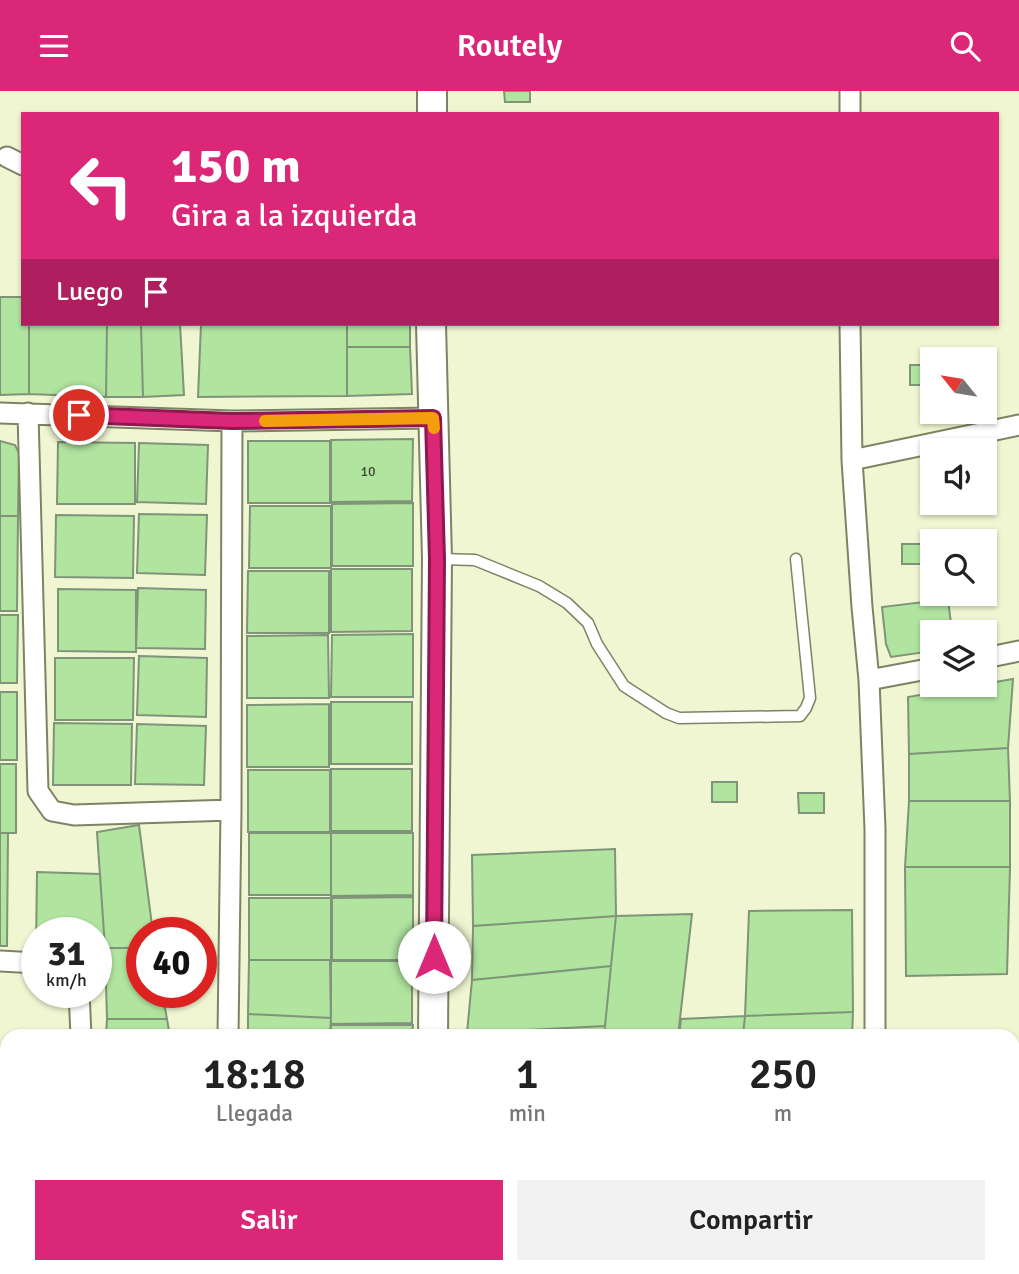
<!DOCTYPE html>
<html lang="es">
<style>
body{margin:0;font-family:Signika,sans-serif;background:#f2f2f2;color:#222;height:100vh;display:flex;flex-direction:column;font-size:26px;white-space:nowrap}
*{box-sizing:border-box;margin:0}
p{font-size:23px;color:#767676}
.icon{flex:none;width:38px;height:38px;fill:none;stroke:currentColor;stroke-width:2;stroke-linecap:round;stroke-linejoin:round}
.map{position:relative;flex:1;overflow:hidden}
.sheet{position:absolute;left:0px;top:938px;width:1020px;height:245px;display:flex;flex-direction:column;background:#fff;border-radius:21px 21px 0 0;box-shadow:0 2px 5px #0004}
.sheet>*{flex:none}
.guide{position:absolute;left:21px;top:21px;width:978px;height:214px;border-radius:0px;box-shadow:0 2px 5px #0004;background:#db2777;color:#fff;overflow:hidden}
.needle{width:46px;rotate:300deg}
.controls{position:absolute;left:920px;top:256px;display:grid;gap:14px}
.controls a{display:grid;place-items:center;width:77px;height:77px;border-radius:0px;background:#fff;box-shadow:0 2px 5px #0004;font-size:35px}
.speed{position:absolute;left:21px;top:826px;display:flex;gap:14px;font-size:35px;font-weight:700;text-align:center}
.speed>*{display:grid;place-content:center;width:91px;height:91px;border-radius:50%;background:#fff;box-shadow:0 2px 5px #0004;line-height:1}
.speed small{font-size:18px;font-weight:400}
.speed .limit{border:10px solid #d22;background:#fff;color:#111}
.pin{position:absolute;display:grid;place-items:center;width:60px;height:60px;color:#fff;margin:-30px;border:4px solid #fff;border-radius:50%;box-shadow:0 2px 7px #0007}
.me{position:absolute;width:77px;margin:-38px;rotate:0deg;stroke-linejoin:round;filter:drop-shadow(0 0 5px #0008)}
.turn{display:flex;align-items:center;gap:24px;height:147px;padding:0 35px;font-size:32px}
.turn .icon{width:91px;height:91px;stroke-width:2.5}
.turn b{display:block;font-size:49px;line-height:60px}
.then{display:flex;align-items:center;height:66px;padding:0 35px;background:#0003;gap:14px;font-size:26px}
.eta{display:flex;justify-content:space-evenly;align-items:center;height:119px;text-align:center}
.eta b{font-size:42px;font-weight:600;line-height:49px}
.cta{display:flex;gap:14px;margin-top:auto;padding:14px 35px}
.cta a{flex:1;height:80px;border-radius:0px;background:#db2777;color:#fff;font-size:28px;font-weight:600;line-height:80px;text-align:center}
.cta a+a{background:#f2f2f2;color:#222}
header{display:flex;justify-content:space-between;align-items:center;height:91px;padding:0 35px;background:#db2777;color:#fff;font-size:32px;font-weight:600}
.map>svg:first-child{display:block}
</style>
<header><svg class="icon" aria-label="menu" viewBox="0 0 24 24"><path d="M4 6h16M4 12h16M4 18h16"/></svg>Routely<svg class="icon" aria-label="search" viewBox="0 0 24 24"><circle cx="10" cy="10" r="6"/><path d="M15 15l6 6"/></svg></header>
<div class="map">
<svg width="1019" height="1183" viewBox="0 0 1019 1183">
<rect width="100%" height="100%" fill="#f0f6d2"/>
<path fill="#b0e49f" stroke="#7f9478" stroke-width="2" d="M 504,0 L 530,0 L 530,11 L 505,11 Z
M 0,206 L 23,206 L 23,233 L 29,233 L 29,303 L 0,304 Z
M 29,233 L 107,233 L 106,306 L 29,303 Z
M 107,233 L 141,233 L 143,306 L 106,306 Z
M 141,233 L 180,233 L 184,304 L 143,306 Z
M 201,233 L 347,233 L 347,305 L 198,306 Z
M 347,233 L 410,233 L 410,256 L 347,256 Z
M 347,256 L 410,256 L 412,303 L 347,305 Z
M 910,274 L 933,274 L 933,294 L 910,294 Z
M 413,348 L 412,410 L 331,411 L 331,349 Z
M 0,350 L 15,354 L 19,362 L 18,425 L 0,425 Z
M 248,350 L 330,350 L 330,412 L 248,412 Z
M 58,351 L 135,352 L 135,413 L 57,413 Z
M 139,352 L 208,354 L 206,413 L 137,411 Z
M 413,412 L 413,475 L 332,475 L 332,413 Z
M 250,415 L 331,415 L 331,477 L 249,477 Z
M 139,423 L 207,424 L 205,484 L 137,482 Z
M 56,424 L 134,425 L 133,487 L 55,486 Z
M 0,425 L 18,425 L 17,520 L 0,520 Z
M 902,453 L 927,453 L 927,473 L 902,473 Z
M 985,458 L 995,458 L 995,478 L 985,478 Z
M 331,478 L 412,478 L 412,540 L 331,541 Z
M 248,480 L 329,480 L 329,542 L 247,542 Z
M 138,497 L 206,499 L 205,558 L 136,557 Z
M 58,498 L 136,499 L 136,561 L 58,560 Z
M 948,508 L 952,541 L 933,541 L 933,560 L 891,566 L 886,553 L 882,516 Z
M 0,524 L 18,524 L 17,592 L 0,592 Z
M 413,543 L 413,606 L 331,606 L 332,544 Z
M 328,544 L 329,607 L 247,607 L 247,545 Z
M 139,565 L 207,567 L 206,626 L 137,624 Z
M 55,567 L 134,567 L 133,629 L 55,629 Z
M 1013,588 L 1008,657 L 909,663 L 908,606 Z
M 0,601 L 17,601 L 17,669 L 0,669 Z
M 331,611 L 412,611 L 412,673 L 331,673 Z
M 329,613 L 329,676 L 247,676 L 247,614 Z
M 54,632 L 132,633 L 131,694 L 53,694 Z
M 137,633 L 206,635 L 204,694 L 135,693 Z
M 1008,657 L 1010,710 L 909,710 L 909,663 Z
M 0,673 L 16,673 L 16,742 L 0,742 Z
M 331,678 L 412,678 L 412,740 L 331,740 Z
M 248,679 L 330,679 L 330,741 L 248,741 Z
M 712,691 L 737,691 L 737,711 L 712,711 Z
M 798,702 L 824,702 L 824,722 L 799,722 Z
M 909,710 L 1010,710 L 1010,776 L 905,776 Z
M 139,734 L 153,842 L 142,842 L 142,857 L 105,857 L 97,741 Z
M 0,742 L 8,742 L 7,855 L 0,855 Z
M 249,742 L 331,742 L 331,804 L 249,804 Z
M 331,742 L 413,742 L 413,804 L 331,805 Z
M 615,758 L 616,825 L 473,835 L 472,764 Z
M 905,776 L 1010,776 L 1007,883 L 906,885 Z
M 37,781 L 100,783 L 105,857 L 96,857 L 96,842 L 37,842 L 36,854 Z
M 413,806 L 413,869 L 332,869 L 332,807 Z
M 249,807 L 331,807 L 331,869 L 249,869 Z
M 852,819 L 853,921 L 745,925 L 749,820 Z
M 692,823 L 678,945 L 604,945 L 616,825 Z
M 616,825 L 611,875 L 472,889 L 473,835 Z
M 105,857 L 142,857 L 142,901 L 162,901 L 167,928 L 107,928 Z
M 249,869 L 331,869 L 331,927 L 248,923 Z
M 330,870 L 412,870 L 412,932 L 331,933 Z
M 611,875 L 605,935 L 467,942 L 472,889 Z
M 853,921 L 852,945 L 743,945 L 745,925 Z
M 248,923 L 331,927 L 330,945 L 248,945 Z
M 745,925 L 743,945 L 679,945 L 681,928 Z
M 107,928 L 167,928 L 170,945 L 106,945 Z
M 331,934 L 413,934 L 412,945 L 331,945 Z
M 605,935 L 604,945 L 467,945 L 467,942 Z
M 0,1061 L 7,1061 L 7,1176 L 135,1176 L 135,1183 L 0,1183 Z
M 214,1176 L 246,1176 L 246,1183 L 214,1183 Z
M 247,1176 L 279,1176 L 279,1183 L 248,1183 Z
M 282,1176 L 314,1176 L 314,1183 L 282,1183 Z
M 318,1176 L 350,1176 L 350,1183 L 318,1183 Z
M 355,1176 L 387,1176 L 387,1183 L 355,1183 Z
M 476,1176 L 580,1176 L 580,1183 L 507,1183 L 476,1180 Z
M 580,1176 L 634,1176 L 634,1183 L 580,1183 Z
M 634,1176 L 690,1176 L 690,1183 L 634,1183 Z
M 690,1176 L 748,1176 L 748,1183 L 690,1183 Z
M 748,1176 L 854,1176 L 854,1183 L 748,1183 Z"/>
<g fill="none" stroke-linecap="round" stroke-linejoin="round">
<defs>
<path id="lane" d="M 440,468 L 475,469 L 539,495 L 567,512 L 588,532 L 597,553 L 624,595 L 666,622 L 679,627 L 800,625 L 806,617 L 810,607 L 796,468"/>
<path id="street" d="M 850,23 L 850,0
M 7,66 L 23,74
M 850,233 L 852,369 L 862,516 L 869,589 L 875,738 L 875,945
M 0,322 L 232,330 L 434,327
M 28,322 L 38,700 L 52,720 L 74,724 L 231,719
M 852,369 L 1019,334
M 985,567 L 1019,560
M 869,589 L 933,577
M 0,870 L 37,872
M 79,901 L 81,945
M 228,945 L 231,719 L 232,330
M 0,1031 L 7,1031
M 1013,1032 L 1019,1032
M 875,1183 L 875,1176"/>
<path id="secondary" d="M 432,23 L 432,0
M 431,233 L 437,468 L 433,945
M 433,1176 L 433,1183"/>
</defs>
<use href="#lane" stroke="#7e8363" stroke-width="13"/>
<use href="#street" stroke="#7e8363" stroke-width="23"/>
<use href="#secondary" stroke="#7e8363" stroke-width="32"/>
<use href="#lane" stroke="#fff" stroke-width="10"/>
<use href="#street" stroke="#fff" stroke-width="19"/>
<use href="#secondary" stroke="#fff" stroke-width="28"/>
</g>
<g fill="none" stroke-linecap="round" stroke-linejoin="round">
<defs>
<path id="route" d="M 79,324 L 232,330 L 433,327 L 437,468 L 434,866"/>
</defs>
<use href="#route" stroke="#8e194d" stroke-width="18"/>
<use href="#route" stroke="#db2777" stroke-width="12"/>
<path stroke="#f59e0b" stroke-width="12" d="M 265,330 L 433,327 L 434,337"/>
</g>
<g text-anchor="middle" stroke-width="5" stroke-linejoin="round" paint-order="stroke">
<g font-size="14" fill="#3e4c32">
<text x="368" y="385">10</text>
</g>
</g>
</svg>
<div class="controls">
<a><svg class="needle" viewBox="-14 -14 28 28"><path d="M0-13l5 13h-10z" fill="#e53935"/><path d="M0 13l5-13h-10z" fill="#767676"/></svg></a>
<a><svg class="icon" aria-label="sound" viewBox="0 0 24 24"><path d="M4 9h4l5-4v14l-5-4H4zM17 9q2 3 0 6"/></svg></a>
<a><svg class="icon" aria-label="search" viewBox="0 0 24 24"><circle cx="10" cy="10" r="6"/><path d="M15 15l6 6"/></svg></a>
<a><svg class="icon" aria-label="layers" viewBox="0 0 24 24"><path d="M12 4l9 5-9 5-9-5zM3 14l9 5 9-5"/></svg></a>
</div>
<div class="speed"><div>31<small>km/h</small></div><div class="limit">40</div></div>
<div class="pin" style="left:79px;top:324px;background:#d93025"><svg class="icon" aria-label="arrive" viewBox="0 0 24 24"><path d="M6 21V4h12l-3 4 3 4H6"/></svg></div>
<svg class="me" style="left:434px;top:866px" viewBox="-20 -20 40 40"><circle r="19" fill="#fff"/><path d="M0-13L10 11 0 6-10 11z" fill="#db2777"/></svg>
<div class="guide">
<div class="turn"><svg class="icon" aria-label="left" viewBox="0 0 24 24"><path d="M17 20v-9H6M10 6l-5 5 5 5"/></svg><div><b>150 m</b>Gira a la izquierda</div></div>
<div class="then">Luego<svg class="icon" aria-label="arrive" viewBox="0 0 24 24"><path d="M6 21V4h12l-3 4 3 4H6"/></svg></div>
</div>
<section class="sheet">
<div class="eta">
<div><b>18:18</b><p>Llegada</p></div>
<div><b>1</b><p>min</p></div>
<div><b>250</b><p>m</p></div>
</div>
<div class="cta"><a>Salir</a><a>Compartir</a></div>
</section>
</div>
